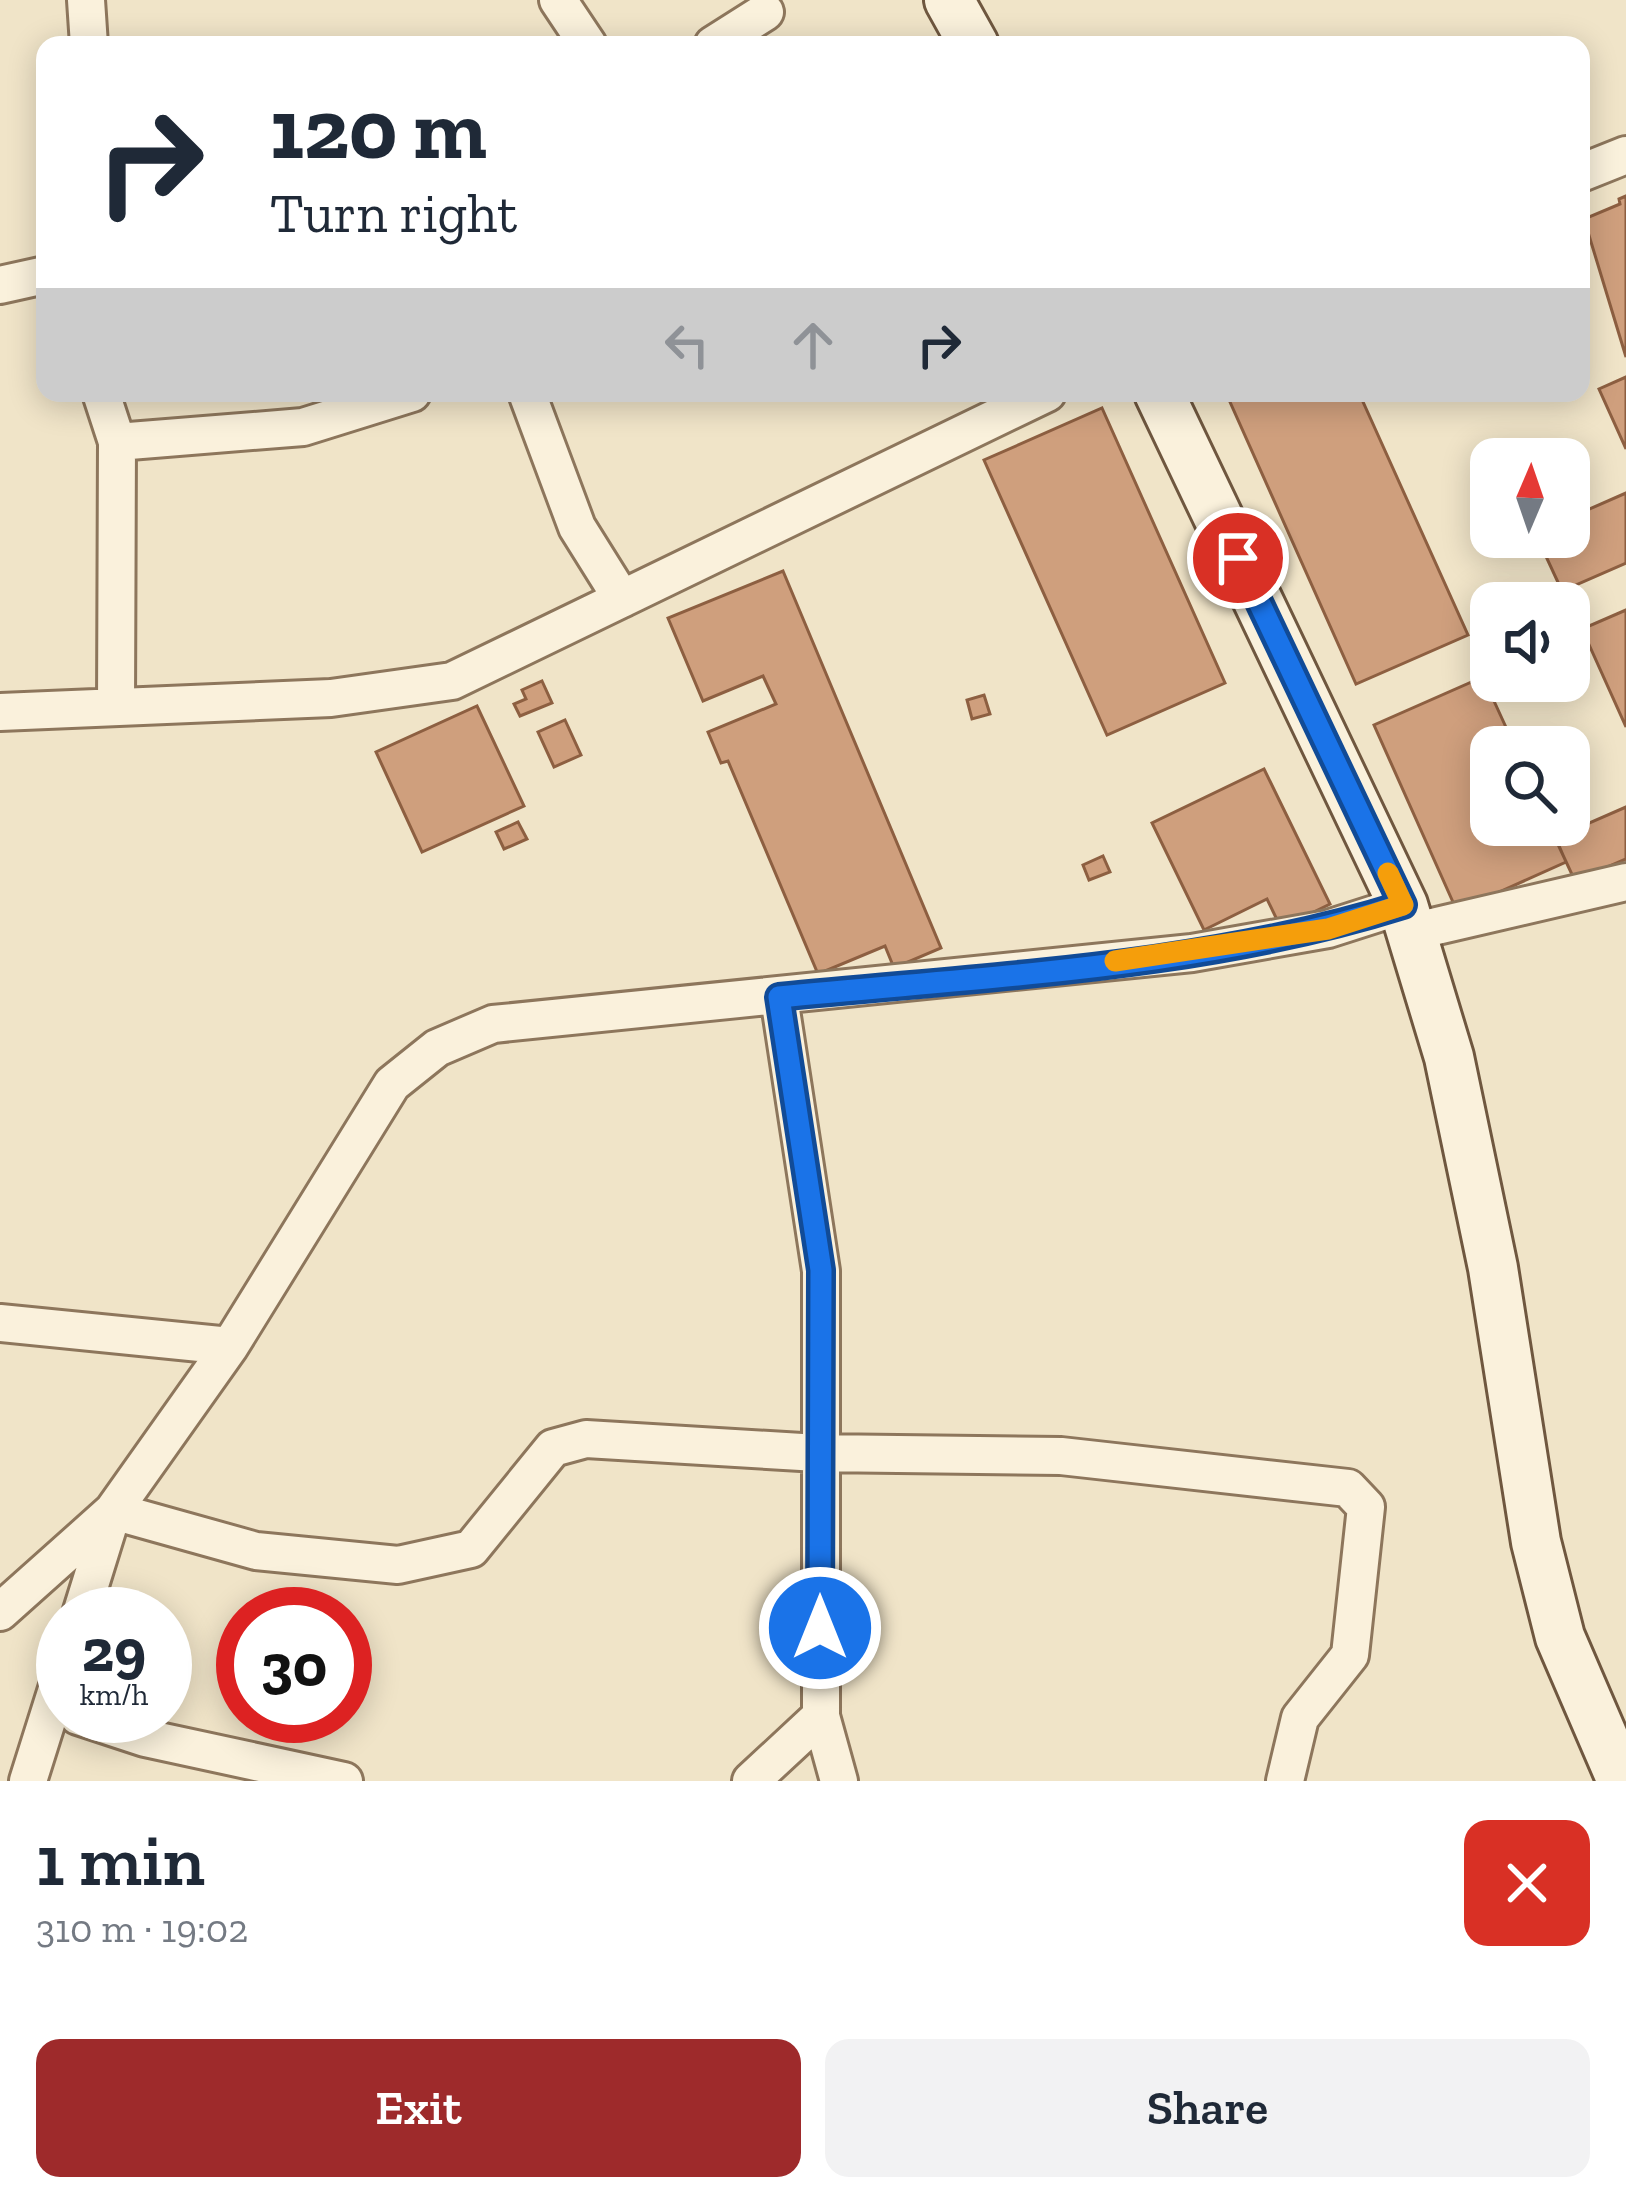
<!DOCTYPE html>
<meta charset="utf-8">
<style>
body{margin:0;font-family:"Zilla Slab",serif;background:#f2f2f3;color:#1f2937;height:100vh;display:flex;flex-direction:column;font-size:45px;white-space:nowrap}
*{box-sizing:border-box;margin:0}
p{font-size:39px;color:#747a83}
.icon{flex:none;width:66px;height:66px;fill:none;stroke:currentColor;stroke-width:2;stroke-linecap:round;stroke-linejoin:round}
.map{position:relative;height:1781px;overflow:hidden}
.sheet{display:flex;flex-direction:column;background:#fff;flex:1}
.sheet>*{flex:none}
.banner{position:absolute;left:36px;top:36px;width:1554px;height:366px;border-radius:24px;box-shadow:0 6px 30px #0003;background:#fff;color:#1f2937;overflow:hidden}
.needle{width:78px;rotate:2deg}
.buttons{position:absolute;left:1470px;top:438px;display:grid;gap:24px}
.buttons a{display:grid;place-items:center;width:120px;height:120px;border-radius:24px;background:#fff;box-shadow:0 6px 30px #0003;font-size:60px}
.speed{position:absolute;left:36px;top:1587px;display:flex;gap:24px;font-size:60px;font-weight:700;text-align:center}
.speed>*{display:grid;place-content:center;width:156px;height:156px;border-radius:50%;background:#fff;box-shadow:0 6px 30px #0003;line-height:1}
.speed small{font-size:30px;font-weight:400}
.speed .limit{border:18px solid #d22;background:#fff;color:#111}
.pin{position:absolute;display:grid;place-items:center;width:102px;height:102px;color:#fff;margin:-51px;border:6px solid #fff;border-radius:50%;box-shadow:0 3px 12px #0007}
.me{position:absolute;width:132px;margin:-66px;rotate:0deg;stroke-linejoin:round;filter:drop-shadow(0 0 9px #0008)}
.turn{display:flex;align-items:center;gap:42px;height:252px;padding:0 36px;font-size:54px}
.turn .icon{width:156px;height:156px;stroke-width:2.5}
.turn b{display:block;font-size:84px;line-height:102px}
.lanes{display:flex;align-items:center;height:114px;padding:0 36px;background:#0003;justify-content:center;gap:60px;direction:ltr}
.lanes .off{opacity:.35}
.round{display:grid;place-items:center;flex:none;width:126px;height:126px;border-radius:24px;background:#f2f2f3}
.overview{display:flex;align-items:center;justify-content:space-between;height:204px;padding:0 36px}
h1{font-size:72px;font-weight:600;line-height:90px}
.button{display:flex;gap:24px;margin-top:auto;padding:24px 36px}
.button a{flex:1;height:138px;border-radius:24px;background:#9e2a2b;color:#fff;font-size:48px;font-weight:600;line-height:138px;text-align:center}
.button a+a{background:#f2f2f3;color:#1f2937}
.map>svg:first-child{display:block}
</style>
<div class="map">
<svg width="1626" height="1781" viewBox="0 0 1626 1781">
<rect width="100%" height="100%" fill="#f0e4c8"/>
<path fill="#cf9f7d" stroke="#8d5f41" stroke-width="3" d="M 1626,196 L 1626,357 L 1584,219 L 1620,204 L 1619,199 Z
M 1626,377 L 1626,449 L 1599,389 Z
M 1226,393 L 1359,393 L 1468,635 L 1356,684 Z
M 1102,408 L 1225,683 L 1107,735 L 984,460 Z
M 1626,493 L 1626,563 L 1562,591 L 1537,537 L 1569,537 L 1569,518 Z
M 783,571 L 941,948 L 894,968 L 885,946 L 818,974 L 728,761 L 721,763 L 708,732 L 776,704 L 763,676 L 703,701 L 668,618 Z
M 1626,610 L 1626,727 L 1582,629 Z
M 1483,677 L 1515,747 L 1491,747 L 1491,825 L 1550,825 L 1566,862 L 1457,911 L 1374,725 Z
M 542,681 L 552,703 L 520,716 L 514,704 L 526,699 L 522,690 Z
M 984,695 L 990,714 L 972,719 L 967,700 Z
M 477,706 L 524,806 L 422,852 L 376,752 Z
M 565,720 L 581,755 L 554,767 L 538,732 Z
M 1264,769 L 1330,904 L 1281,928 L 1267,899 L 1204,930 L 1152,823 Z
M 1626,807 L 1626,859 L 1575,881 L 1555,838 Z
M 518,822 L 527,839 L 504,849 L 496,832 Z
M 1103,856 L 1110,872 L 1089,880 L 1083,865 Z"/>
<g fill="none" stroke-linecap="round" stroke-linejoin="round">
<defs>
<path id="street" d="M 86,0 L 89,45
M 558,0 L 588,45
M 713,45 L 765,12
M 1581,173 L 1626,155
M 0,285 L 45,275
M 101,393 L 117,442 L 116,707
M 527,393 L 577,527 L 622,599
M 117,442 L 303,427 L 412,393
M 0,712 L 331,698 L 452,681 L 1047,393
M 1411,932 L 1626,882
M 779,997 L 821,1271 L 821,1716 L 839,1781
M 0,1323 L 230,1346
M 0,1612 L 113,1511 L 256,1551 L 398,1565 L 471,1549 L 553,1448 L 586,1439 L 818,1453 L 1061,1456 L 1348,1488 L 1366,1507 L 1350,1655 L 1300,1718 L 1285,1781
M 81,1614 L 113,1511 L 230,1346 L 392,1084 L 437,1048 L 493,1024 L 1192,953 L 1328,929 L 1403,905
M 78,1716 L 145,1738 L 344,1781
M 28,1781 L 63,1670
M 751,1781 L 821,1716"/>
<path id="secondary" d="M 949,0 L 974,45
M 1159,393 L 1403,905 L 1449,1057 L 1493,1268 L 1536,1542 L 1560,1637 L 1622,1781"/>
</defs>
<use href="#street" stroke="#8d765c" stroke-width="42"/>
<use href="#secondary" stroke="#6f573f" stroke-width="54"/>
<use href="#street" stroke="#faf1dc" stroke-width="36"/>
<use href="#secondary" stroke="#faf1dc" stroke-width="48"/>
</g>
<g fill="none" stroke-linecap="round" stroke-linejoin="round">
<defs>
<path id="route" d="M 820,1628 L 821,1270 L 779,997 C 987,976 1203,968 1403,905 L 1238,558"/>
</defs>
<use href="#route" stroke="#114b97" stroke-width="30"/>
<use href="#route" stroke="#1a73e8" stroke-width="21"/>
<path stroke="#f59e0b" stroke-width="21" d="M 1115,961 L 1328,929 L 1403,905 L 1388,873"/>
</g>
</svg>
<div class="buttons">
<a><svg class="needle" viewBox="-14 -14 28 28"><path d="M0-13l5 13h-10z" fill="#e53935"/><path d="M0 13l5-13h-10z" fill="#747a83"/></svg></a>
<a><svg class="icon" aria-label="sound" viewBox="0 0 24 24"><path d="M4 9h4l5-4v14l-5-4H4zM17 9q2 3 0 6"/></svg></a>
<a><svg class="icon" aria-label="search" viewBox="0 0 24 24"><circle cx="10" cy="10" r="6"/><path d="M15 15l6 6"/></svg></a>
</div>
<div class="speed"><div>29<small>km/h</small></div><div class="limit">30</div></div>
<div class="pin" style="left:1238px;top:558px;background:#d93025"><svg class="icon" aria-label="arrive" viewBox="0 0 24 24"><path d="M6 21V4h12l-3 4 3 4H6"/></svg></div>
<svg class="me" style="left:820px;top:1628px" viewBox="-20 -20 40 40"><circle r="17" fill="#1a73e8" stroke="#fff" stroke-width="3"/><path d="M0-11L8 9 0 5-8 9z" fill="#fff"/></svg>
<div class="banner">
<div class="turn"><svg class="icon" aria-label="right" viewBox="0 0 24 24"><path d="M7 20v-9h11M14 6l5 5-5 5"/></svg><div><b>120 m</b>Turn right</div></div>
<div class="lanes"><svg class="icon off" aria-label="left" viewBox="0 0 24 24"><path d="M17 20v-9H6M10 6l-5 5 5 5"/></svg><svg class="icon off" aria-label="ahead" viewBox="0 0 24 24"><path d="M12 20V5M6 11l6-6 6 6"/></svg><svg class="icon" aria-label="right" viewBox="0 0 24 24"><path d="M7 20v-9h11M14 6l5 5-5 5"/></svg></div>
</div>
</div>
<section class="sheet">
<div class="overview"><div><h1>1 min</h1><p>310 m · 19:02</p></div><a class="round" style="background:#d93025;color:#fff"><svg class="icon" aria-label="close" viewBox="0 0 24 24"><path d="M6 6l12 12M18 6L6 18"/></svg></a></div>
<div class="button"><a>Exit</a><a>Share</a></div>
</section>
